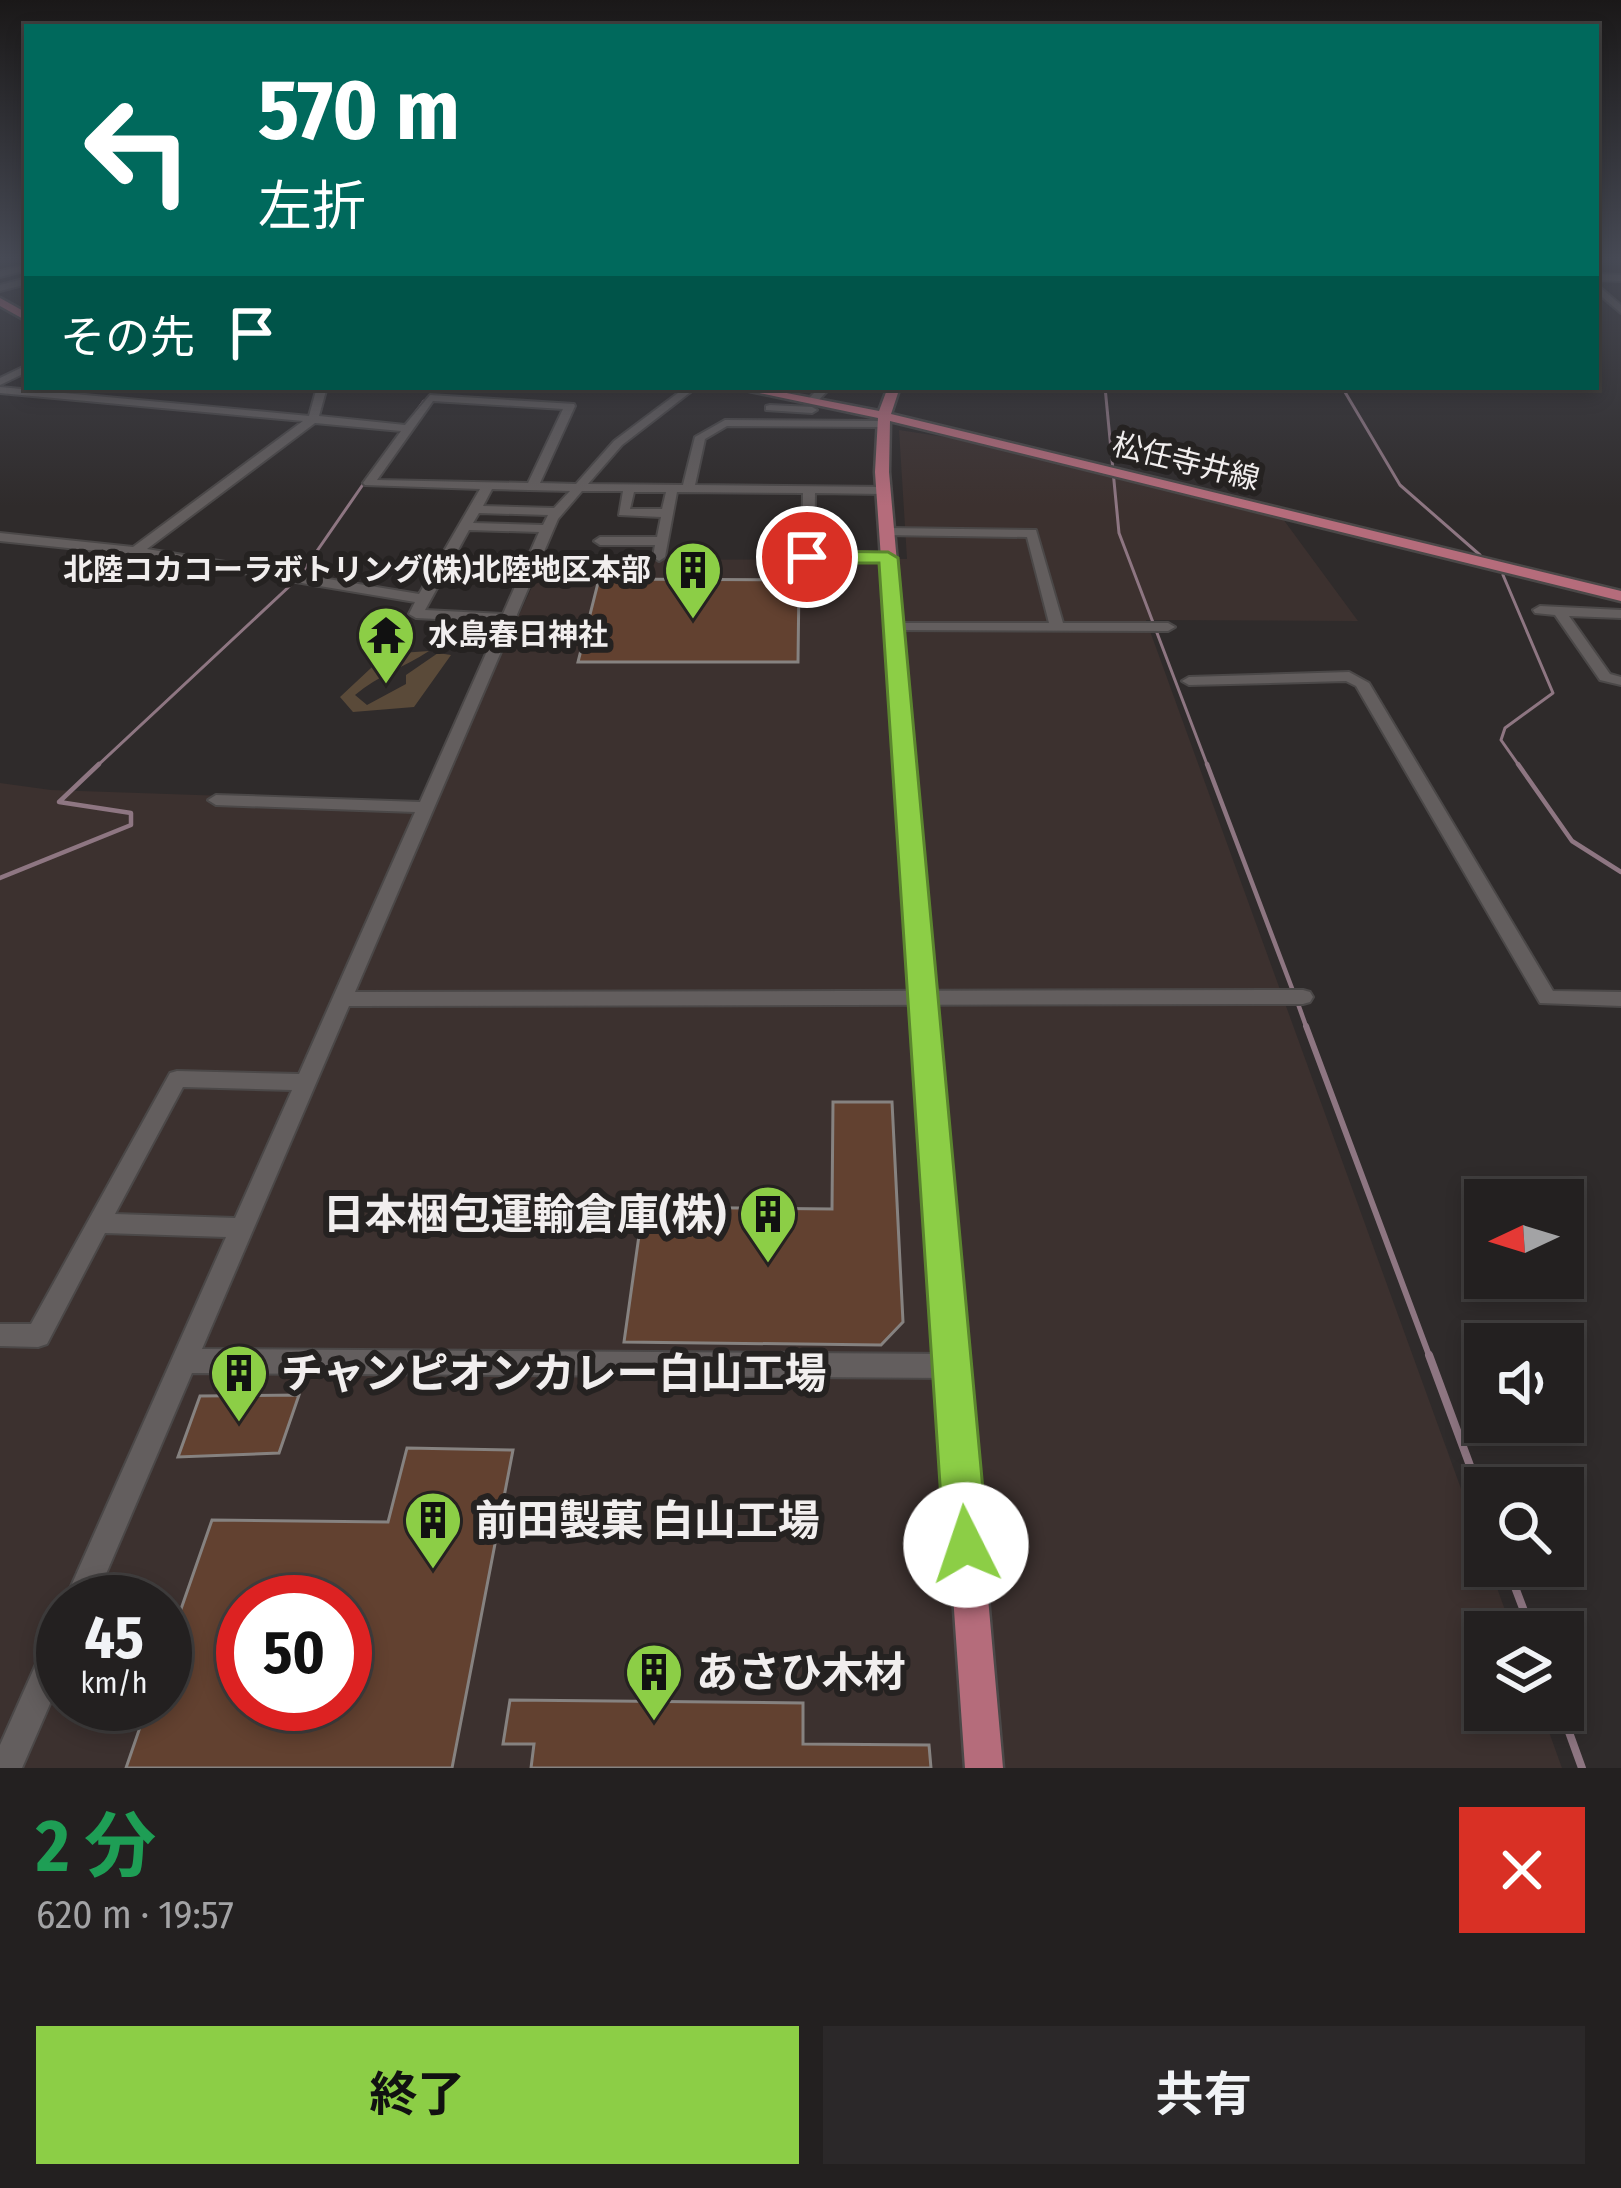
<!DOCTYPE html>
<html lang="ja">
<meta charset="utf-8">
<style>
body{margin:0;font-family:"Fira Sans Condensed","Noto Sans JP",sans-serif;background:#2b2829;color:#f1f3f6;height:100vh;display:flex;flex-direction:column;font-size:45px;white-space:nowrap}
*{box-sizing:border-box;margin:0}
p{font-size:39px;color:#a3a3a5}
.icon{flex:none;width:66px;height:66px;fill:none;stroke:currentColor;stroke-width:2;stroke-linecap:round;stroke-linejoin:round}
.map{position:relative;height:1768px;overflow:hidden}
.panel{display:flex;flex-direction:column;background:#232020;flex:1}
.panel>*{flex:none}
.top-card{position:absolute;left:24px;top:24px;width:1575px;height:366px;border-radius:0px;box-shadow:0 6px 18px #0003,0 0 0 3px #403e3e;background:#00695c;color:#fff;overflow:hidden}
.needle{width:78px;rotate:266deg}
.tools{position:absolute;left:1464px;top:1179px;display:grid;gap:24px}
.tools a{display:grid;place-items:center;width:120px;height:120px;border-radius:0px;background:#232020;box-shadow:0 6px 18px #0003,0 0 0 3px #403e3e;font-size:60px}
.speed{position:absolute;left:36px;top:1575px;display:flex;gap:24px;font-size:60px;font-weight:700;text-align:center}
.speed>*{display:grid;place-content:center;width:156px;height:156px;border-radius:50%;background:#232020;box-shadow:0 6px 18px #0003,0 0 0 3px #403e3e;line-height:1}
.speed small{font-size:30px;font-weight:400}
.speed .limit{border:18px solid #d22;background:#fff;color:#111}
.pin{position:absolute;display:grid;place-items:center;width:102px;height:102px;color:#fff;margin:-51px;border:6px solid #fff;border-radius:50%;box-shadow:0 3px 12px #0007}
.me{position:absolute;width:132px;margin:-66px;rotate:356deg;stroke-linejoin:round;filter:drop-shadow(0 0 9px #0008)}
.turn{display:flex;align-items:center;gap:42px;height:252px;padding:0 36px;font-size:54px}
.turn .icon{width:156px;height:156px;stroke-width:2.5}
.turn b{display:block;font-size:84px;line-height:102px}
.then{display:flex;align-items:center;height:114px;padding:0 36px;background:#0003;gap:24px;font-size:45px}
.round{display:grid;place-items:center;flex:none;width:126px;height:126px;border-radius:0px;background:#2b2829}
.headline{display:flex;align-items:center;justify-content:space-between;height:204px;padding:0 36px}
h1{font-size:72px;font-weight:700;line-height:90px;color:#1e9e55}
.cta{display:flex;gap:24px;margin-top:auto;padding:24px 36px}
.cta a{flex:1;height:138px;border-radius:0px;background:#8cce46;color:#111;font-size:48px;font-weight:700;line-height:138px;text-align:center}
.cta a+a{background:#2b2829;color:#f1f3f6}
.map>svg:first-child{display:block}
</style>
<div class="map">
<svg width="1621" height="1768" viewBox="0 0 1621 1768">
<rect width="100%" height="100%" fill="#2f2b2b"/>
<path fill="#3c312f" fill-rule="evenodd" d="M 899,430 L 990,444 L 1283,519 L 1358,621 L 1146,620 L 1513,1632 L 1485,1632 L 1485,1710 L 1541,1710 L 1562,1768 L 0,1768 L 0,783 L 51,790 L 431,803 L 538,574 L 583,574 L 588,560 L 907,559 ZM 63,1602 L 165,1602 L 165,1704 L 63,1704 ZM 243,1602 L 345,1602 L 345,1704 L 243,1704 Z"/>
<path fill="#5a4a39" d="M 429,651 C 403,668 379,675 355,695 L 367,705 L 406,684 L 406,675 L 438,653 L 451,655 L 414,707 L 353,712 L 340,697 L 386,654 Z"/>
<g fill="none" stroke-linecap="round" stroke-linejoin="round">
<path stroke="#8e7682" stroke-width="3" d="M 1105,387 L 1119,533 L 1208,767
M 1342,387 L 1400,485 L 1480,555
M 413,416 L 424,401
M 1503,575 L 1553,693 L 1505,728 L 1501,740 L 1520,767
M 299,577 L 364,483
M 96,767 L 294,582"/>
<path stroke="#8e7682" stroke-width="4.5" d="M 1207,764 L 1293,991
M 1518,764 L 1572,841 L 1621,872
M 0,878 L 131,825 L 131,813 L 59,802 L 99,764
M 1297,1001 L 1307,1029"/>
<path stroke="#8e7682" stroke-width="6" d="M 1306,1026 L 1430,1358"/>
<path stroke="#8e7682" stroke-width="8" d="M 1429,1355 L 1485,1506
M 1507,1566 L 1532,1632
M 1561,1710 L 1582,1768"/>
</g>
<path fill="#624130" stroke="#868280" stroke-width="3" fill-rule="evenodd" d="M 599,579 L 799,580 L 798,662 L 578,662 Z
M 833,1102 L 892,1102 L 903,1322 L 881,1345 L 624,1342 L 643,1207 L 832,1209 Z
M 299,1395 L 279,1453 L 178,1457 L 200,1396 Z
M 407,1448 L 513,1450 L 452,1768 L 126,1768 L 148,1704 L 165,1704 L 165,1655 L 212,1520 L 388,1522 ZM 243,1602 L 345,1602 L 345,1660 L 353,1661 L 345,1704 L 243,1704 Z
M 510,1700 L 803,1703 L 803,1744 L 929,1745 L 931,1768 L 531,1768 L 534,1744 L 503,1744 Z"/>
<g fill="none" stroke-linecap="round" stroke-linejoin="round">
<defs>
<path id="minor" d="M 27,265 L 27,270 L 0,277 L 0,271 Z
M 1596,274 L 1621,275 L 1621,281 L 1596,280 Z
M 27,278 L 27,284 L 0,291 L 0,285 Z
M 1596,284 L 1621,305 L 1621,313 L 1596,292 Z
M 27,365 L 27,372 L 0,385 L 0,378 Z
M 0,387 L 309,416 L 317,387 L 327,387 L 319,416 L 405,425 L 430,395 L 574,404 L 575,406 L 540,483 L 576,484 L 614,441 L 686,387 L 697,387 L 622,445 L 588,484 L 683,485 L 695,437 L 725,420 L 883,421 L 888,424 L 883,427 L 727,426 L 705,439 L 695,485 L 888,487 L 888,493 L 884,494 L 815,493 L 814,553 L 893,555 L 894,558 L 888,562 L 802,560 L 803,493 L 677,492 L 665,557 L 659,561 L 653,557 L 655,545 L 600,545 L 594,541 L 600,537 L 657,537 L 661,517 L 619,515 L 623,491 L 582,491 L 558,519 L 355,992 L 1303,990 L 1310,992 L 1313,997 L 1310,1002 L 1303,1004 L 349,1006 L 202,1349 L 952,1354 L 961,1358 L 965,1366 L 961,1374 L 952,1378 L 192,1373 L 94,1602 L 64,1602 L 226,1237 L 105,1233 L 47,1344 L 38,1347 L 0,1346 L 0,1324 L 31,1324 L 170,1073 L 177,1071 L 299,1074 L 415,812 L 216,805 L 208,800 L 216,795 L 420,802 L 500,622 L 416,618 L 409,614 L 415,602 L 136,555 L 0,541 L 0,533 L 133,547 L 303,421 L 0,393 ZM 433,401 L 563,409 L 528,483 L 377,480 ZM 315,423 L 401,431 L 363,483 L 365,485 L 480,489 L 419,594 L 147,549 ZM 492,489 L 570,491 L 554,508 L 483,506 ZM 634,492 L 666,492 L 662,509 L 630,509 ZM 479,513 L 548,515 L 543,525 L 473,523 ZM 469,530 L 539,532 L 503,614 L 425,610 ZM 183,1087 L 292,1090 L 235,1218 L 115,1214 Z
M 820,387 L 831,387 L 817,402 L 809,402 L 809,398 Z
M 770,405 L 812,407 L 817,410 L 812,413 L 766,410 L 766,406 Z
M 887,528 L 1036,530 L 1063,623 L 1168,623 L 1175,627 L 1168,631 L 888,630 L 888,624 L 893,623 L 1049,623 L 1027,537 L 883,535 L 881,532 Z
M 1540,606 L 1621,610 L 1621,618 L 1569,616 L 1610,674 L 1621,677 L 1621,685 L 1600,680 L 1555,615 L 1535,613 L 1533,610 Z
M 1349,672 L 1369,683 L 1553,991 L 1621,992 L 1621,1006 L 1540,1003 L 1356,686 L 1346,681 L 1189,685 L 1182,681 L 1189,677 Z
M 63,1624 L 63,1674 L 22,1768 L 0,1768 L 0,1745 L 52,1628 Z"/>
<path id="major" d="M 0,298 L 27,313 L 27,321 L 0,306 Z
M 731,387 L 755,387 L 879,411 L 888,387 L 900,387 L 891,414 L 1621,591 L 1621,601 L 890,421 L 889,472 L 1003,1768 L 965,1768 L 875,472 L 878,418 Z"/>
</defs>
<use href="#minor" stroke="#4b4848" stroke-width="4"/>
<use href="#major" stroke="#4b4848" stroke-width="5"/>
<use href="#minor" fill="#635e5e" fill-rule="evenodd"/>
<use href="#major" fill="#b56c7b" fill-rule="evenodd"/>
</g>
<linearGradient id="sky" x2="0" y2="1"><stop stop-color="#1a1818"/><stop offset="0.51" stop-color="#474a55"/><stop offset="1" stop-color="#474a55" stop-opacity="0"/></linearGradient>
<rect width="1621" height="506" fill="url(#sky)"/>
<path fill="#8cce46" stroke="#5b862e" stroke-width="3" d="M 888,552 L 898,558 L 988,1545 L 981,1560 L 966,1566 L 951,1560 L 944,1545 L 879,563 L 807,563 L 797,557 L 807,551 Z"/>
<defs>
<symbol id="building-pin" viewBox="-11 -11 22 30"><path d="M0 17L-7.5 6A9.5 9.5 0 1 1 7.5 6Z" fill="#8cce46" stroke="#252221"/><path d="M-4-6H4V6H1V3H-1V6H-4ZM-2.5-4.3h1.7v1.8h-1.7ZM.8-4.3h1.7v1.8H.8ZM-2.5-1h1.7V.8h-1.7ZM.8-1h1.7V.8H.8Z" fill="#111"/></symbol>
<symbol id="temple-pin" viewBox="-11 -11 22 30"><path d="M0 17L-7.5 6A9.5 9.5 0 1 1 7.5 6Z" fill="#8cce46" stroke="#252221"/><path d="M0-6L5-2H3V0L6.5 2.5H4V6H1.5V3h-3V6H-4V2.5H-6.5L-3 0V-2H-5Z" fill="#111"/></symbol>
</defs>
<g fill-rule="evenodd">
<use href="#building-pin" x="660" y="537" width="66" height="90"/>
<use href="#temple-pin" x="353" y="602" width="66" height="90"/>
<use href="#building-pin" x="735" y="1181" width="66" height="90"/>
<use href="#building-pin" x="206" y="1340" width="66" height="90"/>
<use href="#building-pin" x="400" y="1487" width="66" height="90"/>
<use href="#building-pin" x="621" y="1639" width="66" height="90"/>
</g>
<g text-anchor="middle" stroke-width="12" stroke-linejoin="round" paint-order="stroke">
<g font-size="30" fill="#f1eeee" stroke="#252221">
<text transform="translate(1186 462) rotate(14)" y="10">松任寺井線</text>
</g>
<g font-size="30" font-weight="bold" fill="#f1eeee" stroke="#252221" text-anchor="end">
<text x="651" y="580">北陸コカコーラボトリング(株)北陸地区本部</text>
<text x="428" y="645" text-anchor="start">水島春日神社</text>
</g>
<g font-size="42" font-weight="bold" fill="#f1eeee" stroke="#252221" text-anchor="start">
<text x="726" y="1229" text-anchor="end">日本梱包運輸倉庫(株)</text>
<text x="281" y="1388">チャンピオンカレー白山工場</text>
<text x="475" y="1535">前田製菓 白山工場</text>
<text x="696" y="1687">あさひ木材</text>
</g>
</g>
</svg>
<div class="tools">
<a><svg class="needle" viewBox="-14 -14 28 28"><path d="M0-13l5 13h-10z" fill="#e53935"/><path d="M0 13l5-13h-10z" fill="#a3a3a5"/></svg></a>
<a><svg class="icon" aria-label="sound" viewBox="0 0 24 24"><path d="M4 9h4l5-4v14l-5-4H4zM17 9q2 3 0 6"/></svg></a>
<a><svg class="icon" aria-label="search" viewBox="0 0 24 24"><circle cx="10" cy="10" r="6"/><path d="M15 15l6 6"/></svg></a>
<a><svg class="icon" aria-label="layers" viewBox="0 0 24 24"><path d="M12 4l9 5-9 5-9-5zM3 14l9 5 9-5"/></svg></a>
</div>
<div class="speed"><div>45<small>km/h</small></div><div class="limit">50</div></div>
<div class="pin" style="left:807px;top:557px;background:#d93025"><svg class="icon" aria-label="arrive" viewBox="0 0 24 24"><path d="M6 21V4h12l-3 4 3 4H6"/></svg></div>
<svg class="me" style="left:966px;top:1545px" viewBox="-20 -20 40 40"><circle r="19" fill="#fff"/><path d="M0-13L10 11 0 6-10 11z" fill="#8cce46"/></svg>
<div class="top-card">
<div class="turn"><svg class="icon" aria-label="left" viewBox="0 0 24 24"><path d="M17 20v-9H6M10 6l-5 5 5 5"/></svg><div><b>570 m</b>左折</div></div>
<div class="then">その先<svg class="icon" aria-label="arrive" viewBox="0 0 24 24"><path d="M6 21V4h12l-3 4 3 4H6"/></svg></div>
</div>
</div>
<section class="panel">
<div class="headline"><div><h1>2 分</h1><p>620 m · 19:57</p></div><a class="round" style="background:#d93025;color:#fff"><svg class="icon" aria-label="close" viewBox="0 0 24 24"><path d="M6 6l12 12M18 6L6 18"/></svg></a></div>
<div class="cta"><a>終了</a><a>共有</a></div>
</section>
